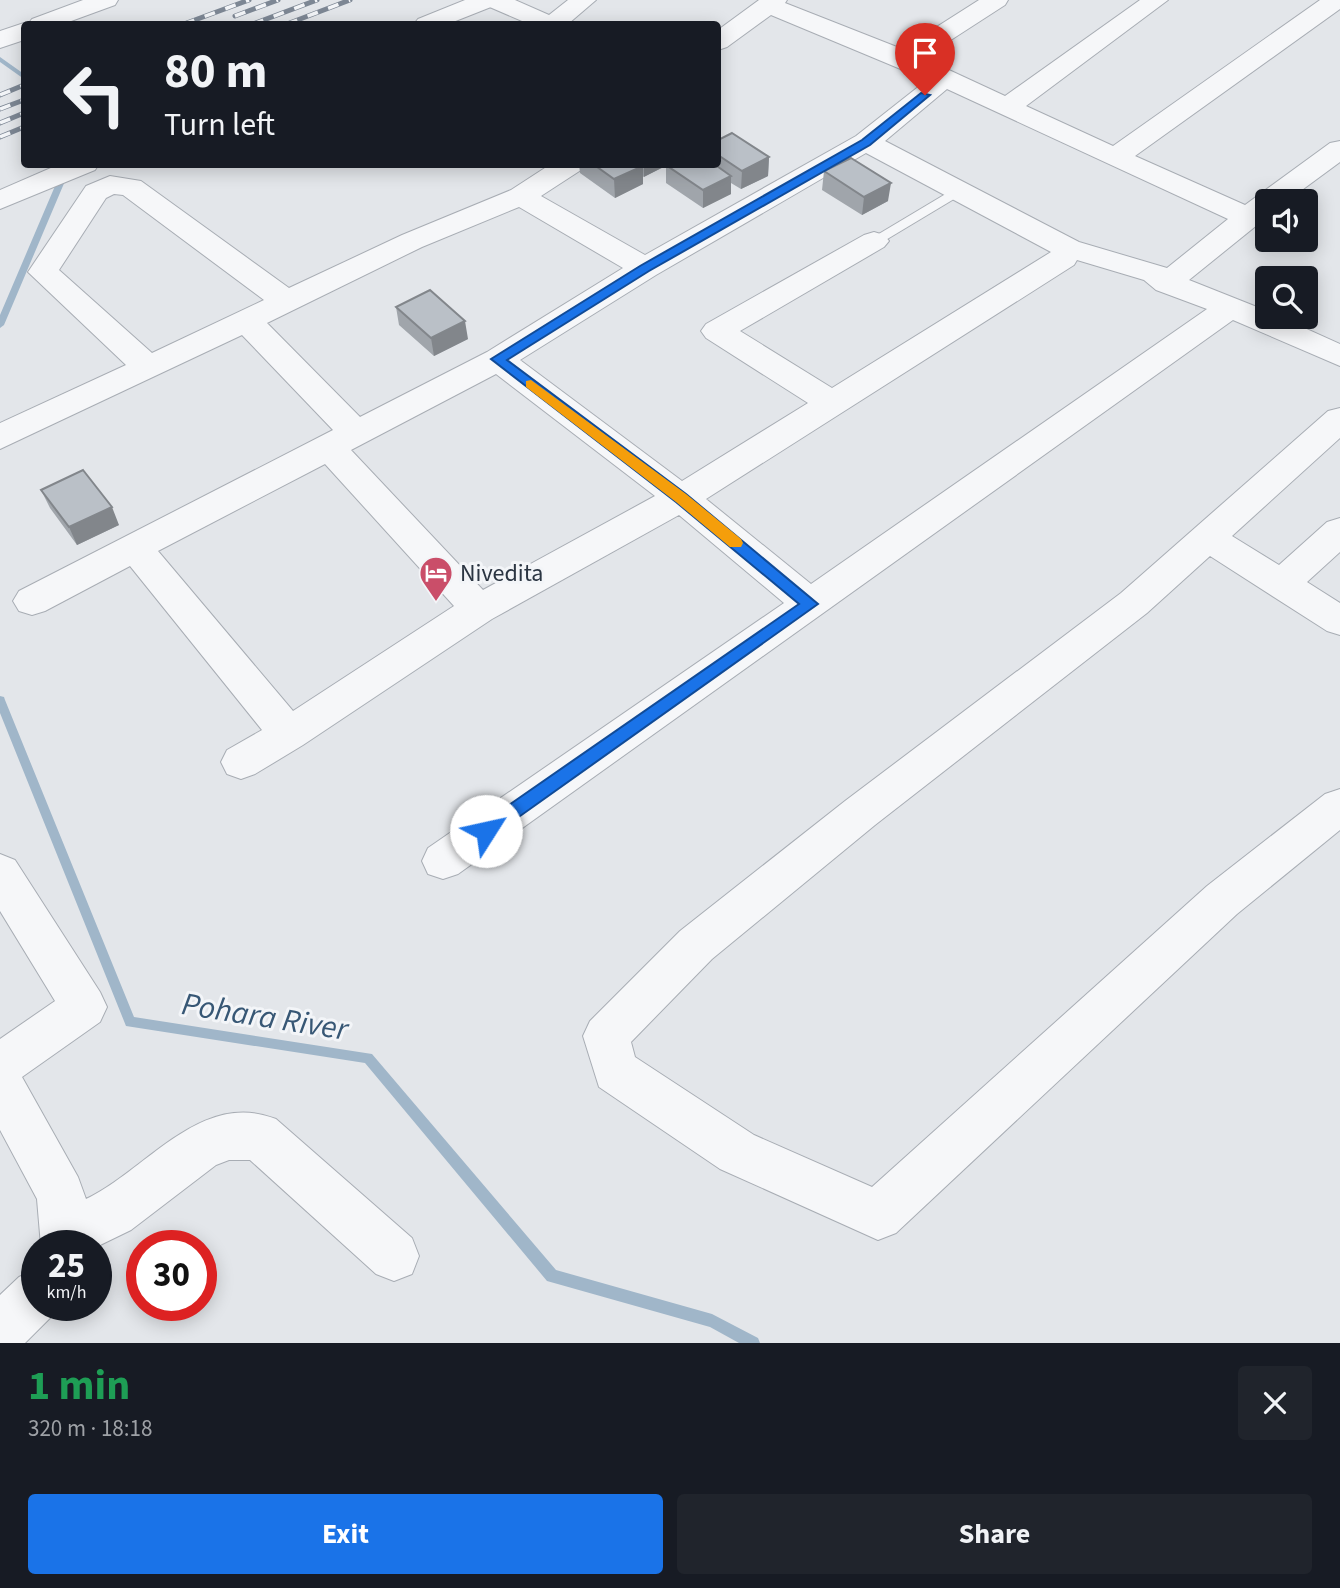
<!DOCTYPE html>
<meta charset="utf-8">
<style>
body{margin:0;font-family:"Source Sans 3",sans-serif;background:#20242c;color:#f1f3f6;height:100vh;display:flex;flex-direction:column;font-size:26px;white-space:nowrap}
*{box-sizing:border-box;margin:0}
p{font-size:23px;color:#9ea1a6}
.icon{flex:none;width:38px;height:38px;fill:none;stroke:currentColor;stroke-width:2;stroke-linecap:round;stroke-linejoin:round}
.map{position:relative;height:1343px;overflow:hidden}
.sheet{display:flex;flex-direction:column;background:#171b24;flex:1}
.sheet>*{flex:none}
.banner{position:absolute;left:21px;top:21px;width:700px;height:147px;border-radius:7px;box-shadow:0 4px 18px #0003;background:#171b24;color:#f1f3f6;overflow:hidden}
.buttons{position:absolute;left:1255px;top:189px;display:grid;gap:14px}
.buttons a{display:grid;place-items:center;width:63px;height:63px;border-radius:7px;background:#171b24;box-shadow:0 4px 18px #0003;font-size:35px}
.speed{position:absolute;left:21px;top:1230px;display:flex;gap:14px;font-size:35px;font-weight:700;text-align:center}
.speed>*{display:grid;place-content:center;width:91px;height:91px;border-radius:50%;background:#171b24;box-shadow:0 4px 18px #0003;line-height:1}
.speed small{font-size:18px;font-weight:400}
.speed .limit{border:10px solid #d22;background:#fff;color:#111}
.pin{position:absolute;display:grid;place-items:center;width:60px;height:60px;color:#fff;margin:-72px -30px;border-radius:50% 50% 50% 0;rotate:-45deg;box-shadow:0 0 7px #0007}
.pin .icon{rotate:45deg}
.me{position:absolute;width:77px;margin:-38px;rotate:55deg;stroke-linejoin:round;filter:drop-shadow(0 0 5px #0008)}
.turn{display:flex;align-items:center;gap:24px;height:147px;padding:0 28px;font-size:32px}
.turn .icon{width:91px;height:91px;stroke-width:2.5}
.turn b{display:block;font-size:49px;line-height:60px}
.round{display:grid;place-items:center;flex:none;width:74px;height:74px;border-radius:7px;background:#20242c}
.headline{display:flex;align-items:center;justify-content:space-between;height:119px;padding:0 28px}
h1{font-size:42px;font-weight:700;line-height:52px;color:#1e9e55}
.cta{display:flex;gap:14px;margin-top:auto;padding:14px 28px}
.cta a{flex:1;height:80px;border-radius:7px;background:#1a73e8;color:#fff;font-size:28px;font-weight:700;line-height:80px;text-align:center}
.cta a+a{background:#20242c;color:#f1f3f6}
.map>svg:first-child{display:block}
</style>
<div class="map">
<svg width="1340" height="1343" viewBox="0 0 1340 1343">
<rect width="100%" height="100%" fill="#e3e6ea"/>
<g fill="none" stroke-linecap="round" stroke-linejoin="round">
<path fill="#a0b6c9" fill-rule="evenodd" d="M 0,57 L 24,74 L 24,79 L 0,62 Z
M 61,172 L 64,172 L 68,174 L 4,325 L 0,328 L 0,315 Z
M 0,696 L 4,697 L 5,700 L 134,1017 L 372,1054 L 556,1270 L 712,1314 L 758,1338 L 760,1343 L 739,1343 L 710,1327 L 547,1281 L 365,1063 L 126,1026 L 0,713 Z"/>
<defs>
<path id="service" d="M 959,186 L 966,190 L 964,193 L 879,244 L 874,245 L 867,241 Z"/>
<path id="minor" d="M 482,0 L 515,0 L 549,15 L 568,0 L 596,0 L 568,24 L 529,24 L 485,5 Z
M 759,0 L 787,0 L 785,3 L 902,49 L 979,0 L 1008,0 L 1005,5 L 923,58 L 1005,96 L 1140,0 L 1168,0 L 1026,106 L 1113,146 L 1320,0 L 1340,0 L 1340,9 L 1135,156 L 1245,205 L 1330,143 L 1340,141 L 1340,162 L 1287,201 L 1267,201 L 1267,217 L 1189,280 L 1267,311 L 1267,317 L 1280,317 L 1340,344 L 1340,366 L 1233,320 L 458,874 L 443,879 L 428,874 L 422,861 L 428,848 L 784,603 L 679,515 L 492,619 L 303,745 L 255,774 L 241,779 L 227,774 L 221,762 L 227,750 L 262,730 L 130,566 L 45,611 L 32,615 L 19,611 L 13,601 L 19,591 L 333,430 L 242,335 L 0,449 L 0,423 L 126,365 L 28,272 L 86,186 L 110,176 L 141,181 L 289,288 L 402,235 L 511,190 L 551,164 L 585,164 L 581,170 L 541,196 L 645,255 L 856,136 L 927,80 L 771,15 L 727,47 L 718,50 L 718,30 ZM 947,89 L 1228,219 L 1167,268 L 1079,242 L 885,141 ZM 866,153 L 1051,252 L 832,388 L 740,331 L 884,247 L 889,241 L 884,235 L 874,232 L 864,235 L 706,324 L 701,331 L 706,338 L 808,403 L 682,481 L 520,360 L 656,275 ZM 114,194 L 123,195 L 264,300 L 152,353 L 59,270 L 106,198 ZM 519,207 L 623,268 L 487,352 L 360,417 L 267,323 L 422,247 ZM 1077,260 L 1144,280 L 1156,290 L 1207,309 L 811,584 L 706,499 L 1074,265 ZM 496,374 L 655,496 L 483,590 L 351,450 ZM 325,464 L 454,606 L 293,711 L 158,551 Z
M 1340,408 L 1340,438 L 1232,536 L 1279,565 L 1327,522 L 1340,518 L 1340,552 L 1307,582 L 1340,603 L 1340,635 L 1327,631 L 1210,556 L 1147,613 L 875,825 L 712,959 L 631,1042 L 635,1057 L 754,1135 L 872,1187 L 1207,886 L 1325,794 L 1340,789 L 1340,830 L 1237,914 L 896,1233 L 878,1240 L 720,1169 L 599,1087 L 583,1036 L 590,1021 L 680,931 L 845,801 L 1121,593 L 1328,411 Z
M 0,854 L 15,860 L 100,992 L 107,1007 L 100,1022 L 22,1077 L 78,1177 L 86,1199 C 147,1170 201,1089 276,1119 L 412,1238 L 419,1256 L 412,1274 L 394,1281 L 376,1274 L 250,1160 L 229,1160 L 216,1165 L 131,1230 L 96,1247 L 41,1246 L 37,1199 L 0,1130 L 0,1039 L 55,1001 L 0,911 Z
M 37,1269 L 37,1306 L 58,1306 L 55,1313 L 25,1343 L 0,1343 L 0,1295 L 19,1277 Z"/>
<path id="tertiary" d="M 83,0 L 118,0 L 115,5 L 63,24 L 28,24 L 32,19 Z
M 465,0 L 499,0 L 496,5 L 448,24 L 414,24 L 418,19 Z
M 24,23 L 28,24 L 24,24 L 24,40 L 0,48 L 0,31 Z
M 60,164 L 99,164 L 95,170 L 0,209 L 0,190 Z"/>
</defs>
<use href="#service" stroke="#a8adb4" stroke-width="2"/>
<use href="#minor" stroke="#a8adb4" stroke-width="2"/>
<use href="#tertiary" stroke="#a8adb4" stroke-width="2"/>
<use href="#service" fill="#f6f7f9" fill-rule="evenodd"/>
<use href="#minor" fill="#f6f7f9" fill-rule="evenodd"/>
<use href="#tertiary" fill="#f6f7f9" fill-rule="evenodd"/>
<defs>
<path id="rail" d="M 235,16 L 278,0
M 184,24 L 249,0
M 253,24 L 317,0
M 287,24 L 350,0
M 0,95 L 24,85
M 0,109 L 24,100
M 0,123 L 24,113
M 0,137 L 24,127"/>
</defs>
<use href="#rail" stroke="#7d8794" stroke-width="5"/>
<use href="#rail" stroke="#f3f5f8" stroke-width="3.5" stroke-dasharray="11" stroke-linecap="butt"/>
</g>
<path fill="#a0a5ab" d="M 718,140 L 769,157 L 768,176 L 741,189 L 731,183 L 731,194 L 703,208 L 666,183 L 666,166 L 643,177 L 643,184 L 615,198 L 580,173 L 579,164 L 718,164 Z
M 824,171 L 888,201 L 862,215 L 822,190 Z
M 396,307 L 468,339 L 434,356 L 399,325 Z
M 41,490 L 119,525 L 77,545 L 50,508 Z"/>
<path fill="#82868b" d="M 769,157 L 768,176 L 741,189 L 742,171 Z
M 644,164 L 669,164 L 644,177 Z
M 643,166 L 643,184 L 615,198 L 614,179 Z
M 731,176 L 731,194 L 703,208 L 703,190 Z
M 891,183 L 888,201 L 862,215 L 864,197 Z
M 465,321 L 468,339 L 434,356 L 431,338 Z
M 112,507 L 119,525 L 77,545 L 69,527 Z"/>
<path fill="#bac0c7" stroke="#82868b" stroke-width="2" d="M 732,133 L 769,157 L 742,171 L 718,155 L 718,140 Z
M 851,158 L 891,183 L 864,197 L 824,171 Z
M 593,164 L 641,164 L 643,166 L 614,179 Z
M 667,164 L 714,164 L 731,176 L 703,190 L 666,165 Z
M 430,290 L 465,321 L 431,338 L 396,307 Z
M 83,470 L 112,507 L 69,527 L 41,490 Z"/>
<path fill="#1a73e8" stroke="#114b97" stroke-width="2" d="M 921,93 L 930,95 L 870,145 L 649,271 L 507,360 L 686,494 L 818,604 L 492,836 L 486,838 L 480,836 L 477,831 L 480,825 L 799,604 L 676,502 L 491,359 L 640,266 L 862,140 Z"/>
<path fill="#f59e0b" d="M 531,380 L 686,494 L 741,539 L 743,543 L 741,547 L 730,547 L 676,502 L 526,387 L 526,381 Z"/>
<defs>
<symbol id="hotel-pin" viewBox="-11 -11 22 30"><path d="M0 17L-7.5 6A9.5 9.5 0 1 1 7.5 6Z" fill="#ca4e69" stroke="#f3f5f8"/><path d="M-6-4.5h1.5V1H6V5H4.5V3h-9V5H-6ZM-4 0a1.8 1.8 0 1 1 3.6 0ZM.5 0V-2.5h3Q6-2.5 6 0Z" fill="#fff"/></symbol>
</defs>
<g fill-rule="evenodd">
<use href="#hotel-pin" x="417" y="554" width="38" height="52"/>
</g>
<g text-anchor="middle" stroke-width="6" stroke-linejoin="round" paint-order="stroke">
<g font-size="24" fill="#2b3542" stroke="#f3f5f8" text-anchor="start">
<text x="460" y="581">Nivedita</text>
</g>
<g font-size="32" font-style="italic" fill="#375775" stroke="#f3f5f8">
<text transform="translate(265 1016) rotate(9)" y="11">Pohara River</text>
</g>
</g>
</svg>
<div class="buttons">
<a><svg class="icon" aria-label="sound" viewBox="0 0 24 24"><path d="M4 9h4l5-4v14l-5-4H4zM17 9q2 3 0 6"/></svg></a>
<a><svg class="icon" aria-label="search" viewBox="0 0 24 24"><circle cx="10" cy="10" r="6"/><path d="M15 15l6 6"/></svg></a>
</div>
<div class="speed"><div>25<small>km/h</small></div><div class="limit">30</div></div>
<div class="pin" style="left:925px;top:95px;background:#d93025"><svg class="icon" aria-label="arrive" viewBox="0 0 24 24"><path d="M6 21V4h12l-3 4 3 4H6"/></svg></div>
<svg class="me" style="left:486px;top:831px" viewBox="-20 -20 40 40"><circle r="19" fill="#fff"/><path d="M0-13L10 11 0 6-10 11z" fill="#1a73e8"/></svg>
<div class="banner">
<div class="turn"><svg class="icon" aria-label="left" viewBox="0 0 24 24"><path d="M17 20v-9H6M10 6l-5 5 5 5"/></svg><div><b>80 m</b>Turn left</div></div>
</div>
</div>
<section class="sheet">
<div class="headline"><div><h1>1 min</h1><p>320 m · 18:18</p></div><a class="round"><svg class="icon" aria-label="close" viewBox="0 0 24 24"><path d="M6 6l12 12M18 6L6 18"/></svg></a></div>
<div class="cta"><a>Exit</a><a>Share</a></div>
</section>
